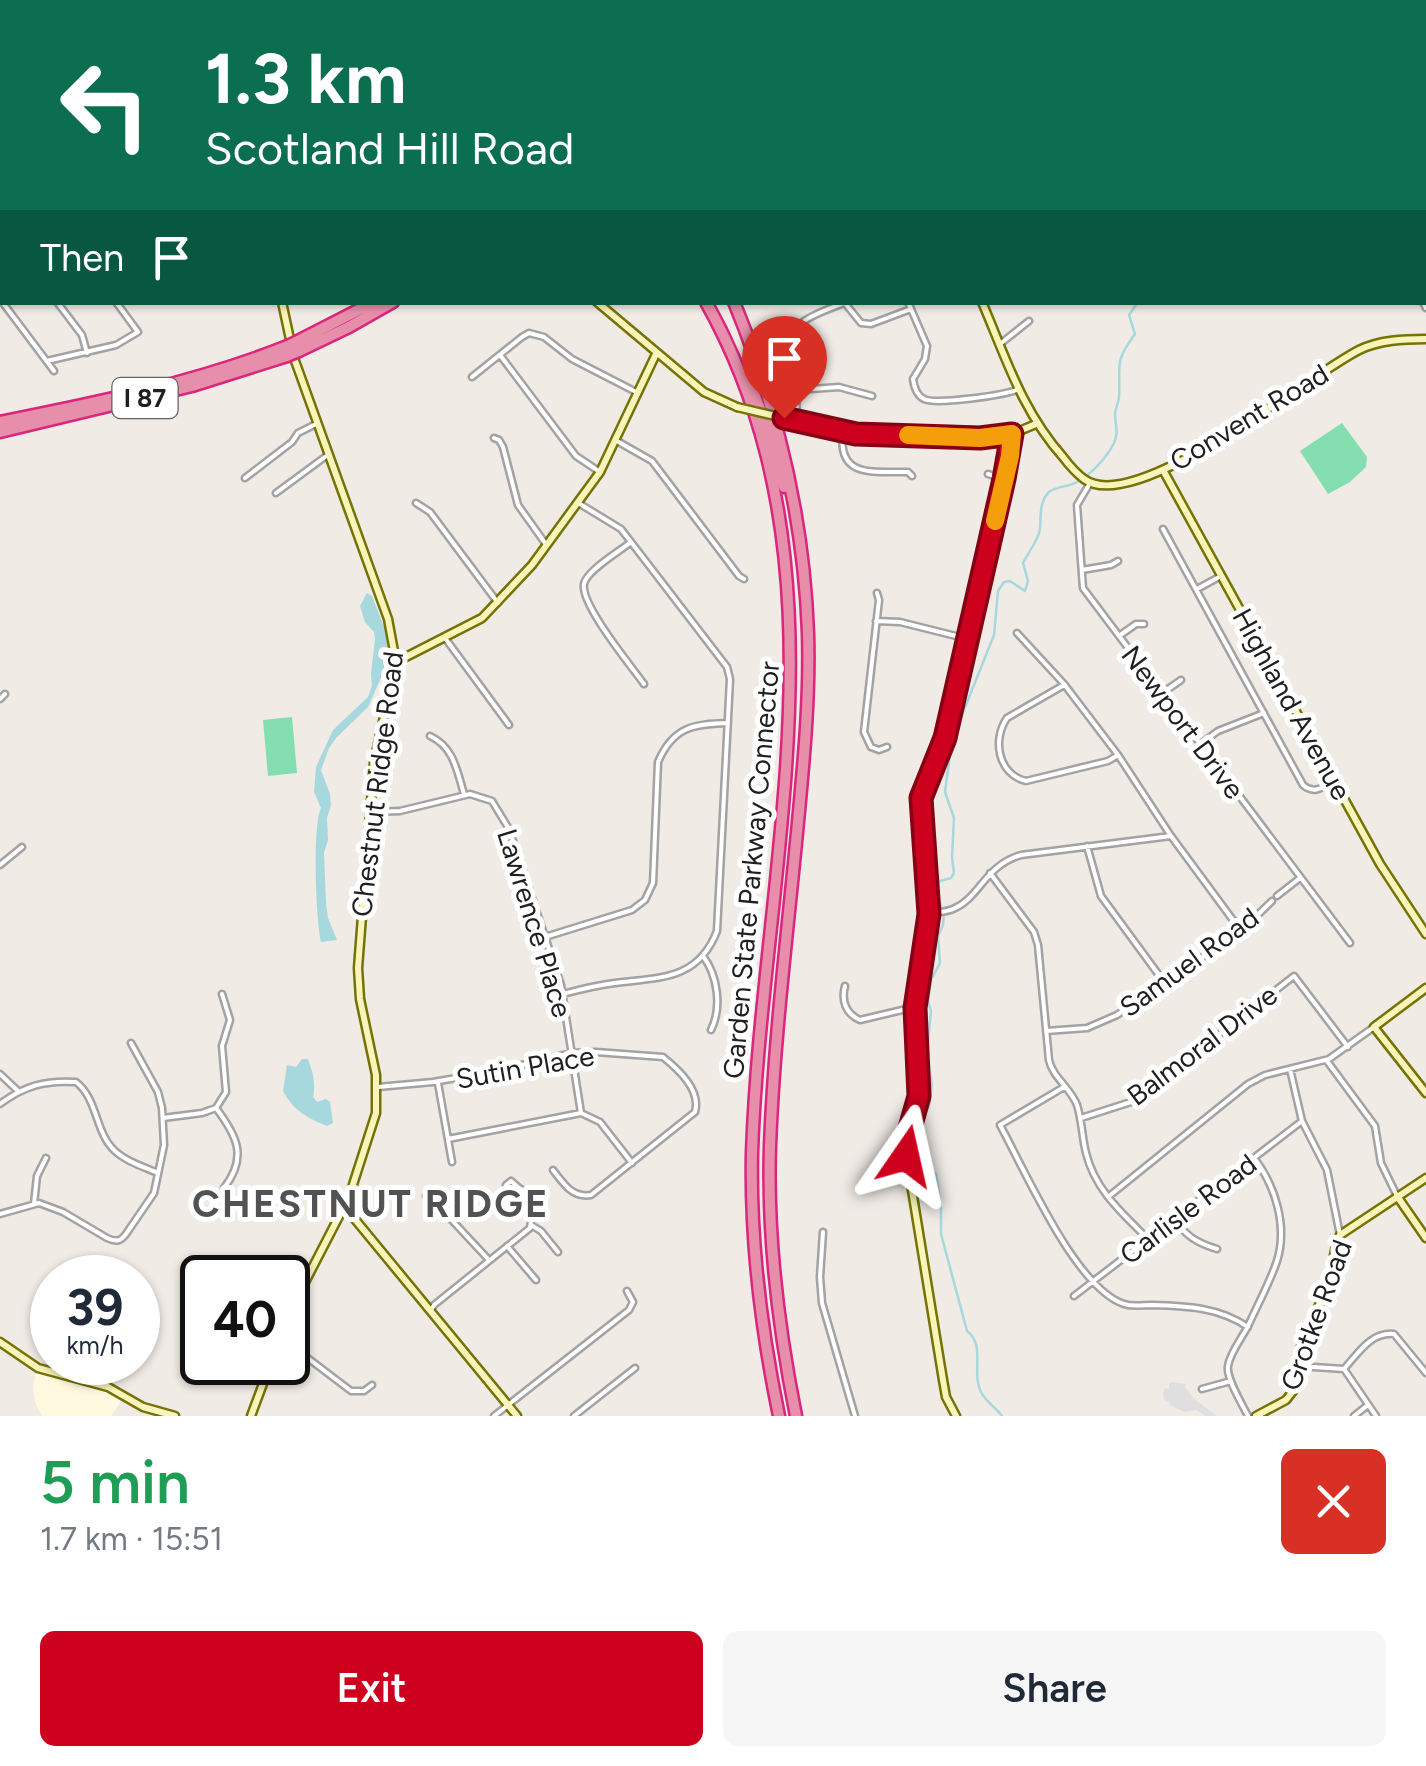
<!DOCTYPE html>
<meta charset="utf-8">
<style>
body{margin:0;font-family:Figtree,sans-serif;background:#f6f6f7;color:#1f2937;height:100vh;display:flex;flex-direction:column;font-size:38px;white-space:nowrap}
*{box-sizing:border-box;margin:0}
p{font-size:32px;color:#747a83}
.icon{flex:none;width:55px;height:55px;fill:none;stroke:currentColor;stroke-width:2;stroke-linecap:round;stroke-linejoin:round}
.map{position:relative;height:1416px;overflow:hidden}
.sheet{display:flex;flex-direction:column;background:#fff;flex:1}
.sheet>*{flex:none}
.banner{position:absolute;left:0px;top:0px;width:1428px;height:305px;box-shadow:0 2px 8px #0004;background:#0b6e4f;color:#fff;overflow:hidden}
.speed{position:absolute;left:30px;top:1255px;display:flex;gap:20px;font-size:50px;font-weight:700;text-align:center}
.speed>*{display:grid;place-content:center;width:130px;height:130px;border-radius:50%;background:#fff;box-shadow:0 2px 8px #0004;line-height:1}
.speed small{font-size:25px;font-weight:400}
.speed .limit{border:5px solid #111;border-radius:15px;background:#fff;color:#111}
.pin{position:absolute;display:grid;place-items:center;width:85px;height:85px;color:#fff;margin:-102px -42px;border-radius:50% 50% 50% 0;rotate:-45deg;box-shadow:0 0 10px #0007}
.pin .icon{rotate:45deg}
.me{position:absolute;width:110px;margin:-55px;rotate:11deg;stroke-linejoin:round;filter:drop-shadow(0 0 8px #0008)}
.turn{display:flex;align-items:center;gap:35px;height:210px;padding:0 40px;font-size:45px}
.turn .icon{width:130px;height:130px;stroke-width:2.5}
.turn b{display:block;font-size:70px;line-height:85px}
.then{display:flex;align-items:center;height:95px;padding:0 40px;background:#0003;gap:20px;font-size:38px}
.round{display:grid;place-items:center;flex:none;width:105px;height:105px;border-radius:15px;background:#f6f6f7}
.headline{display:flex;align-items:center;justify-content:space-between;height:170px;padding:0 40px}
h1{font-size:60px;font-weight:600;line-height:75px;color:#1e9e55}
.primary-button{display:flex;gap:20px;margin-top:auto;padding:20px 40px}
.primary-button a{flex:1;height:115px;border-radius:15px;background:#cd011d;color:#fff;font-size:40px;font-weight:600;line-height:115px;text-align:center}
.primary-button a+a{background:#f6f6f7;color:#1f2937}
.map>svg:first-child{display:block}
</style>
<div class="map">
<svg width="1426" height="1416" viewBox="0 0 1426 1416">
<rect width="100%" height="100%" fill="#f0ebe5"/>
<path fill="#fffadf" d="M 37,1369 L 83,1381 L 107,1391 L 121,1401 L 111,1416 L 42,1416 L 35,1402 L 33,1386 Z"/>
<path fill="#84deaf" d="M 1342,423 L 1367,457 L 1366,467 L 1350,482 L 1328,494 L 1300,451 Z
M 292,717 L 297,773 L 268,776 L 263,720 Z"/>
<path fill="#dfdfdf" d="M 1173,1382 L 1186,1384 L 1185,1387 L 1194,1399 L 1217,1416 L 1205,1416 L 1197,1410 L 1185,1412 L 1169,1405 L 1170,1403 L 1164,1400 L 1163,1394 L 1165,1388 L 1169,1389 L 1169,1384 Z"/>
<path fill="#a6d8dd" d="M 367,593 L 372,596 L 386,632 L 388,647 L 383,673 L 368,707 L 336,738 L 329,748 L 321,770 L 330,794 L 331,805 L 327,818 L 328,840 L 324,853 L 326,903 L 328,918 L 337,940 L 321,942 C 316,920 312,827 321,808 L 314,792 L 316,767 L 333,730 L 368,697 L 372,686 L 371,674 L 375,639 L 374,632 L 365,622 L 360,606 Z
M 302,1059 L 308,1059 C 313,1073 316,1083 313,1097 L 317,1102 L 326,1099 L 330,1102 L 333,1123 L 327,1126 C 307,1118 293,1110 283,1091 L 287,1065 L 296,1067 Z"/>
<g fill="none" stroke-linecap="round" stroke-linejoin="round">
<path stroke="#a6d8dd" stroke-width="2.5" d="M 897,0 L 897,2
M 1002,1416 C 996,1408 985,1401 981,1392 C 971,1373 986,1345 967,1331 L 941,1234 L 941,1209 L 937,1180 L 936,1174 L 925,1164 L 919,1149 L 918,1137 L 920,1125 L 929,1106 L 932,1085 L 927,1051 L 931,1011 L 928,1001 L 931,980 L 940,963 L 938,936 L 943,925 L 944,914 L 935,888 L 940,881 L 951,878 L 954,873 L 952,857 L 954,818 L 945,792 L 952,740 L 994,635 L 998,591 L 1004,582 L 1010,581 L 1025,591 L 1028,581 L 1023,563 C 1028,553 1039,539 1040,529 C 1041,517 1039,502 1049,492 C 1056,486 1069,487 1077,482 C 1092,474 1107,457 1114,443 C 1119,432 1115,424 1115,413 C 1116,408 1118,403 1119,398 C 1121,364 1113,364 1135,334 L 1129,315 L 1138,302"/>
<defs>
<path id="street" d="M 18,0 L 18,2
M 78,0 L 80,2
M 276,0 L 278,2
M 1003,0 L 1006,0
M 1139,0 L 1144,2
M 1246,0 L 1247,2
M 1306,0 L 1306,2
M 1369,0 L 1370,2
M 43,2 L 48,0
M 408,2 L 411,0
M 462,2 L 463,0
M 800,2 L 803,0
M 980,2 L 981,0
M 1091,2 L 1094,0
M 1209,2 L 1214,0
M 0,25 L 2,24
M 1425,62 L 1426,61
M 0,172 L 2,176
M 1425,175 L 1426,178
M 0,182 L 2,186
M 0,299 L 54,371
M 57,302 L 82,335 L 87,353
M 844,302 L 861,323 L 871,324 L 911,309
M 908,302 L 927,346 L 925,359 L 913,379 C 914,387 916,395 924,399 C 936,405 1006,395 1019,389
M 1423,302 L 1426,308
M 1000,344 L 1029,321
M 500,355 L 576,456 L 600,472
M 47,361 L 116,345 L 138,332 L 116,302
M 472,377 L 522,337 L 529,333 L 544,337 L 572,359 L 638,393
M 797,390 L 839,387 L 872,396
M 797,421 C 797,402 791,337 801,324 C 807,316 834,307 844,303
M 843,432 C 837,479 874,471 908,472 L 912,476
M 494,438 L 499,440 L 503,447 L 518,505 L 545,543
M 617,441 L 652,461 L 739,576 L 744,579
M 988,474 L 1004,479
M 245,478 L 292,442 L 298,433 L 318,423
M 1090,483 L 1077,505 L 1083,588 L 1350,943
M 276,493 L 329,454
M 416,503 L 430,512 L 498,603
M 1163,529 L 1303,785 C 1313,794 1322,788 1332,783
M 631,542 C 620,551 586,571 584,584 C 580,604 631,666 644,684
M 1082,570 L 1111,565 L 1118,561
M 1197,589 L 1221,576
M 877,593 L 879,600 L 864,732 L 871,747 L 879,750 L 887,747
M 876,621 L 900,622 L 968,639
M 1017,633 L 1064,684 L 1118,755 L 1171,836 L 1241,931
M 1119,636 L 1136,624 L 1144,624
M 445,638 L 509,725
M 1064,685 L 1007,718 C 992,740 998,774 1026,781 L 1108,761 L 1118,755
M 1161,694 L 1181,680
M 0,699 L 5,694
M 430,736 C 454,747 457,771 464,794
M 1199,745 L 1218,731 L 1264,713
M 370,812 L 400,811 L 470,794 L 492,801 L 509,829 L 561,985 L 581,1113
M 1087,846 L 1101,896 L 1164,982
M 0,865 L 22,847
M 990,873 L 1034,932 L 1038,945 L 1049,1060 C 1053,1078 1070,1087 1077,1105 C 1082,1121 1082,1137 1086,1153 C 1095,1190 1122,1213 1148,1239
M 1277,896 L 1300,878
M 929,914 C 937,912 946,912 953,909 C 980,898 984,866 1021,855 L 1171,836
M 545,937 L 632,910 L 645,900 L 653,883 L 658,762 C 673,727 693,724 728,723
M 703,956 C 718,976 722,1008 711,1030
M 845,986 C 841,1001 846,1014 860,1020 L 915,1007
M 222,994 L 230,1020 L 222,1046 L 226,1092 L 216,1108 C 237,1136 248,1157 224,1188
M 562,994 C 575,991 589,987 602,985 C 650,976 696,986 717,931 L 730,679 L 727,667 L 621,529 L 580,504
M 1046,1031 L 1087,1028 L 1117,1015 L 1241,931 L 1272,901
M 1327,1061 L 1375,1126 L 1381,1163 L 1397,1196
M 1290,1069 L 1302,1121 L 1327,1170 L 1340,1235
M 0,1074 L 18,1091
M 438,1083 L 452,1162
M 378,1087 L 433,1082 L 497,1071 L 572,1053 L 596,1052 L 663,1057 C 679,1070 701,1090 695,1112 L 591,1195 C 572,1198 564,1184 553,1170
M 1064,1087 L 1000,1125 C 1024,1168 1078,1295 1128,1305 C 1135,1306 1144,1305 1152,1305 C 1187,1306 1218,1307 1248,1327
M 0,1104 C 24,1086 45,1080 76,1082 C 98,1099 95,1133 115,1151 C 127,1162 144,1167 158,1173
M 163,1118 L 202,1113 L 216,1108
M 1081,1118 L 1134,1101 L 1294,976 L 1348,1047
M 448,1139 L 581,1113 L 600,1122 L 632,1163
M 511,1181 L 519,1188 L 532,1195 L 533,1207 C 512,1209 505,1209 506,1185 Z
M 426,1196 L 434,1201 L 489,1260
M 1108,1197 L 1248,1084 L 1265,1075 L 1329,1059 L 1374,1027
M 34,1204 L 37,1176 L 46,1158
M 0,1214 L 39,1203 L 63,1212 L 107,1238 C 116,1242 120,1242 126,1234 L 154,1193 L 164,1145 L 162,1108 L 158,1092 L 131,1043
M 1174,1219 C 1186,1236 1197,1243 1217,1249
M 531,1225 L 541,1231 L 558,1252
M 823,1232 L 820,1277 L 822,1303 L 855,1416
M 507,1246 L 536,1280
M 1074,1296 L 1302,1121
M 431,1310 L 434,1305 L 530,1228 L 533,1207
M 288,1343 L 351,1391 L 364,1391 L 372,1385
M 1298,1366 L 1344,1369 L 1376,1416
M 1344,1369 C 1359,1352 1371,1332 1394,1334 L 1426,1373
M 96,1384 L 102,1362
M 1202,1389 L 1231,1381
M 494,1416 L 629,1310 L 633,1302 L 627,1291
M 574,1416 L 635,1368
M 1248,1416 C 1242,1404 1226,1378 1228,1366 C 1230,1352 1243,1337 1249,1324 C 1258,1304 1270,1282 1277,1261 C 1288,1226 1275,1185 1254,1158
M 1354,1416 L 1368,1405"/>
<path id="secondary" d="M 184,0 L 185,2
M 367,0 L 368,2
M 868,0 L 869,2
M 335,2 L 340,0
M 0,277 L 2,275
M 282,302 L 294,358 L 388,619 L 396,662 L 374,762 L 358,968 L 360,999 L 376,1075 L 376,1113 L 349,1197 L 303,1286 L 288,1323
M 597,302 L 704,392 L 737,407
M 982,302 C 1006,358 1022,411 1063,457 C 1069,465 1076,473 1084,479 C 1135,517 1309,375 1359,350 C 1379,340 1404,339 1426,339
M 784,418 L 856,434 L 966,438 L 1012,434 L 1036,424
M 1163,470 L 1380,864 L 1426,934
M 396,662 L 482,618 L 532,565 L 600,472 L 656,354
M 1426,988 L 1374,1027 L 1426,1093
M 1397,1196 L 1426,1238
M 344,1206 L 517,1416
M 0,1342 L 38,1368 L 108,1387 L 143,1407 L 175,1416
M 251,1416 L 271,1362
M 956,1416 L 946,1397 L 943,1380 L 905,1147 L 919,1097 L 915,1007 L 929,914 L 921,798 L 945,737 L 1010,456 L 1012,434
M 1256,1416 L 1286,1400 L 1293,1391 L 1300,1349 L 1329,1282 L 1337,1240 L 1340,1235 L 1426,1178"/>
<path id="highway" d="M 497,2 L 498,0
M 656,2 L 658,0
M 667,2 L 669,0
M 687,2 L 689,0
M 706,302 C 855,568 762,868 752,1152 C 750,1242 761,1329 779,1416
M 734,302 C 777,407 804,520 808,633 C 810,696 804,759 798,822 C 788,929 774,1038 770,1146 C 767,1237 778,1326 796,1416
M 296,342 L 374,302
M 299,351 L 349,327 L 393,302
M 749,380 L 769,433 L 784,487
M 0,422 C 95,403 194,383 285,347
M 0,432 L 192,386 L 287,356"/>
</defs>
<use href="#street" stroke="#a3a3a3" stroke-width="9"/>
<use href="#secondary" stroke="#767306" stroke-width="11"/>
<use href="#highway" stroke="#da267c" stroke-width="15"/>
<use href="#street" stroke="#fff" stroke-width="4"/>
<use href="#secondary" stroke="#f9f4ba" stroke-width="6"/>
<use href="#highway" stroke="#e68eaa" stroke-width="10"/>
<defs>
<path id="secondary-bridge" d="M 737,407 L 784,418"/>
<path id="highway-bridge" d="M 285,347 L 296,342
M 287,356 L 299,351"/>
</defs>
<use href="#secondary-bridge" stroke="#767306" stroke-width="11" stroke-linecap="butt"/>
<use href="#highway-bridge" stroke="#da267c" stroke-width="15" stroke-linecap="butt"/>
<use href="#secondary-bridge" stroke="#f9f4ba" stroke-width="6"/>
<use href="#highway-bridge" stroke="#e68eaa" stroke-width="10"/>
</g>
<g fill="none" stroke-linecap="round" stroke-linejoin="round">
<defs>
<path id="route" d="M 784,418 L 856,434 L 980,438 L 1012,434 L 1004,479 L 945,738 L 921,798 L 929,914 L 915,1008 L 919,1096 L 905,1146 L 906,1156"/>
</defs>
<use href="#route" stroke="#850113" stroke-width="25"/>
<use href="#route" stroke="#cd011d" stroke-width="18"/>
<path stroke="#f59e0b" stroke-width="18" d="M 908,435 L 980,438 L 1012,434 L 1010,456 L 995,521"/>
</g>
<g text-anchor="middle" stroke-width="10" stroke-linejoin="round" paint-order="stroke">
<rect fill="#fff" stroke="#626262" stroke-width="2.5" x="112.5" y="378" width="65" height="40" rx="8"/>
<g font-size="25" font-weight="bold" fill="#1f1f1f">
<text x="145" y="407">I 87</text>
</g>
<g font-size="28" fill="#1f1f1f" stroke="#fff">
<text transform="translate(1249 417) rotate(-31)" y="10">Convent Road</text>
<text transform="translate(1292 704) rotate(61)" y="10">Highland Avenue</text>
<text transform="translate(1183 722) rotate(53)" y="10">Newport Drive</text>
<text transform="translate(377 784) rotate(-83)" y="10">Chestnut Ridge Road</text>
<text transform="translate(751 870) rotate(-85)" y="10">Garden State Parkway Connector</text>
<text transform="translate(535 923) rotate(73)" y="10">Lawrence Place</text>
<text transform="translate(1189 962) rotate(-36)" y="10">Samuel Road</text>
<text transform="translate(1202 1045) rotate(-37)" y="10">Balmoral Drive</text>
<text transform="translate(525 1067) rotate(-10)" y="10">Sutin Place</text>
<text transform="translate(1188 1209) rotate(-37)" y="10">Carlisle Road</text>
<text transform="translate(1316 1315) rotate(-70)" y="10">Grotke Road</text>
</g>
<g font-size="38" font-weight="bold" letter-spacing="2.5" fill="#525252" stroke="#fff">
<text x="371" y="1217">CHESTNUT RIDGE</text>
</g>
</g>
</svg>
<div class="speed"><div>39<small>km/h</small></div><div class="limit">40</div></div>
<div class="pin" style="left:784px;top:418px;background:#d93025"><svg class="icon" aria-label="arrive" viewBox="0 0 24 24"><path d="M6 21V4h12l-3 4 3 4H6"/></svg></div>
<svg class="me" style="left:906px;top:1156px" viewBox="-20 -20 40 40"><path d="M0-17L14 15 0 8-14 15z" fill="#cd011d" stroke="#fff" stroke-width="4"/></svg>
<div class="banner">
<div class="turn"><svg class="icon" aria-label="left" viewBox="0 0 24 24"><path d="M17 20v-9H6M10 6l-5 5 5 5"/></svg><div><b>1.3 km</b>Scotland Hill Road</div></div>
<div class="then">Then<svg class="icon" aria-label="arrive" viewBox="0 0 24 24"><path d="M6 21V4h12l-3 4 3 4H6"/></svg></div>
</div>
</div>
<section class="sheet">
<div class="headline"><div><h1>5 min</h1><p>1.7 km · 15:51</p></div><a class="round" style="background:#d93025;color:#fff"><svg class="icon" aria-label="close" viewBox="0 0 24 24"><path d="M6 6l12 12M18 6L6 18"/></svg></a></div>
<div class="primary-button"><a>Exit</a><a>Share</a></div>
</section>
